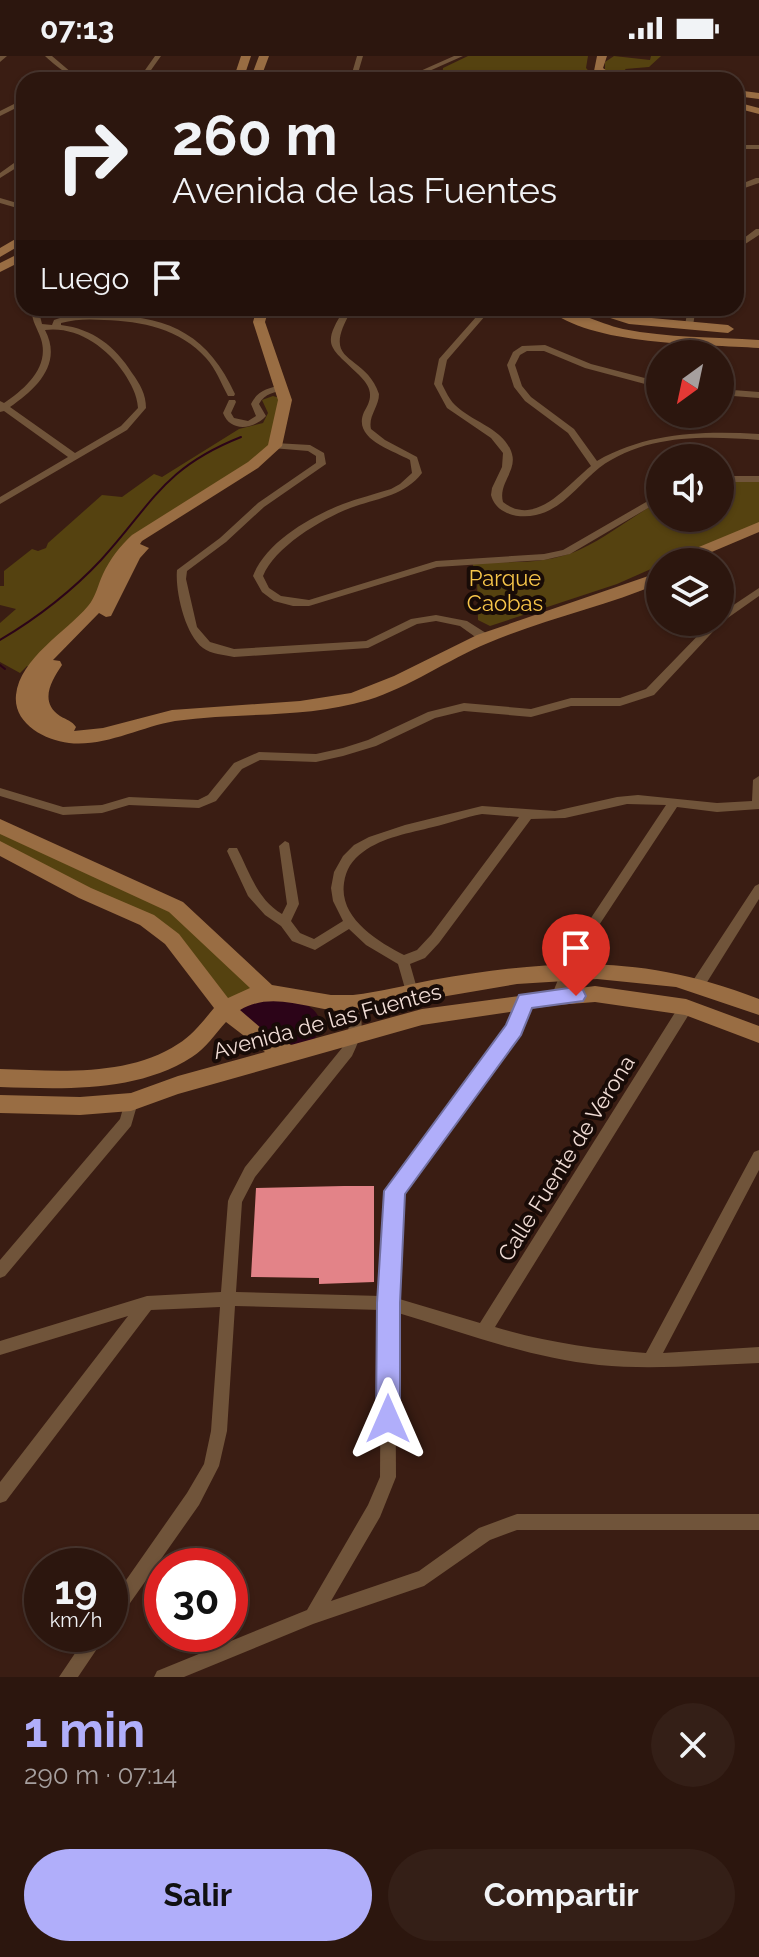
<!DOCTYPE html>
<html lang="es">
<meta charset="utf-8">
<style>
body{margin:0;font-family:Raleway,sans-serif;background:#341f17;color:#f1f3f6;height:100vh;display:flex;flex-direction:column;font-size:30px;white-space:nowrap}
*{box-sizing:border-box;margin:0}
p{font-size:26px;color:#a69f9e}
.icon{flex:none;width:44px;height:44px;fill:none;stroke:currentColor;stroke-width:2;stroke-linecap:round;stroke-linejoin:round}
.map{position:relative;height:1621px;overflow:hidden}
.side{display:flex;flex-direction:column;background:#2c160e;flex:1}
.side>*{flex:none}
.banner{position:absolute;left:16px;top:16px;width:728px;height:244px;border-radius:24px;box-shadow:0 2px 6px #0004,0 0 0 2px #48352e;background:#2c160e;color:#f1f3f6;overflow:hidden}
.needle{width:52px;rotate:213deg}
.buttons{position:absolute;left:646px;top:284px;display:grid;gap:16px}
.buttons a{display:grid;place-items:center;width:88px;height:88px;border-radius:50%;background:#2c160e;box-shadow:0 2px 6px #0004,0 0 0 2px #48352e;font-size:40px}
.speed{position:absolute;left:24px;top:1492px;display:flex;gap:16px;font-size:40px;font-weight:700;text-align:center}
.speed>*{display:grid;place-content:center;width:104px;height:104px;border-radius:50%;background:#2c160e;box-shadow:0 2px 6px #0004,0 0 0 2px #48352e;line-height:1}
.speed small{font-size:20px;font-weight:400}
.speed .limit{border:12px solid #d22;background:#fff;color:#111}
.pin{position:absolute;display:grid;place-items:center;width:68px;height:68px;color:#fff;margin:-82px -34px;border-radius:50% 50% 50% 0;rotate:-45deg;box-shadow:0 0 8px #0007}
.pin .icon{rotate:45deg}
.me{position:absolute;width:88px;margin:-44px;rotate:0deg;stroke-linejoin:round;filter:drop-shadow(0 0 6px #0008)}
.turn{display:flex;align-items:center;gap:28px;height:168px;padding:0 24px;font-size:36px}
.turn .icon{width:104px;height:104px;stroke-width:2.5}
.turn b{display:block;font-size:56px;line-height:68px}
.then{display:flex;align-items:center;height:76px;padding:0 24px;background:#0003;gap:16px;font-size:30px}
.round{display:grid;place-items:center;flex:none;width:84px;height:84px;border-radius:42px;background:#341f17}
.head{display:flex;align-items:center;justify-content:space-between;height:136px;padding:0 24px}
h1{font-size:48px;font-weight:700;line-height:60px;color:#b0aefa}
.primary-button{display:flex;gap:16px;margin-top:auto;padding:16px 24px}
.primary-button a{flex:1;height:92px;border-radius:48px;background:#b0aefa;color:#111;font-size:32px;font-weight:700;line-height:92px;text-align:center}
.primary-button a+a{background:#341f17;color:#f1f3f6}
.status{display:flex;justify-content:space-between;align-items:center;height:56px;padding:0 40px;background:#2c160e;direction:ltr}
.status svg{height:22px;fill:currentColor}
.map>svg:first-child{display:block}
</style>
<div class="status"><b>07:13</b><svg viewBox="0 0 49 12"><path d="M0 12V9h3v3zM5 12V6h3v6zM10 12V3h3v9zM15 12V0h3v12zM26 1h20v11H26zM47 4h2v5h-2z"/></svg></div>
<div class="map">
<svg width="759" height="1621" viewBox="0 0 759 1621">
<rect width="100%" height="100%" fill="#3a1d13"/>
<path fill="#554210" d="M 468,0 L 588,0 L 586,12 L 597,24 L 442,24 L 443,12 Z
M 614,0 L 650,4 L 651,0 L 661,0 L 649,11 L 625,13 L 631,23 C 654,21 678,13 701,16 L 700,19 L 736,24 L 620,24 L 601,13 L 605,13 L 605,6 Z
M 273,340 L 280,342 L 274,390 L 135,481 L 101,538 L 32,613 L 27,610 L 20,617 L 0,606 L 0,567 L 16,553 L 0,549 L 0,530 L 4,530 L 4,515 L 32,493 L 38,495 L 46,492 L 48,487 L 102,439 L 122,441 L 154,418 L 162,421 L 239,373 L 263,367 L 268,357 L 262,344 Z
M 720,426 L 759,426 L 759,468 L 667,506 L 660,506 L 660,509 L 617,528 L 490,570 L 478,564 L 477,523 L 472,506 C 508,506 546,509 579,494 C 608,481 632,460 660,445 L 660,462 L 720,462 Z
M 0,773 L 175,854 L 265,934 L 229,946 L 174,883 L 0,789 Z"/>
<path fill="#2c0418" d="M 269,936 C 291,943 317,945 322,970 L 314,984 L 293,989 L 251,969 L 232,948 Z"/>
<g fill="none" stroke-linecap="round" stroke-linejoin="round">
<path stroke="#2c0418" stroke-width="2" d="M 0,584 C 37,562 71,536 101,504 C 153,447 163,412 241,381
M 0,609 L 5,613"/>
</g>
<path fill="#e38388" d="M 344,1130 L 374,1130 L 374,1226 L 319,1228 L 319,1222 L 251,1221 L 256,1132 Z"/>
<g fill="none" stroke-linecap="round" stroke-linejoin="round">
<path fill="#70543a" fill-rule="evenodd" d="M 0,0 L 7,0 L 0,6 Z
M 45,0 L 52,0 L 72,17 L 97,24 C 74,24 61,15 45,0 Z
M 155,0 L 161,0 L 144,24 L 138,24 Z
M 357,0 L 363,0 L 356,24 L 350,24 Z
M 454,0 L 463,0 L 409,24 L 400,24 Z
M 24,43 L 24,48 L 0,60 L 0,55 Z
M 736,89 L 759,89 L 759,93 L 736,93 Z
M 21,102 L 24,102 L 24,107 L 0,122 L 0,117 Z
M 756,122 L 759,122 L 759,127 L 736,135 L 736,130 Z
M 0,142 L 24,149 L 24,154 L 0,147 Z
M 756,173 L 759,173 L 759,179 L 736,194 L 736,188 Z
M 32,252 L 40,252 L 40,260 L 42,268 L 52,269 L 54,264 C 72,257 91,258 110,259 C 172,261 209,281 235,338 L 234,340 L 228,340 C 221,327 216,313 206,302 C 180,273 142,265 104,264 C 90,263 75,263 61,267 L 61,269 C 93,273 115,290 132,317 C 140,328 146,338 146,352 L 127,374 L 0,448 L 0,441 L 68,401 L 4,355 L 0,356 L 0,345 L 4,347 C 25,333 50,311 41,283 C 37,271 31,265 32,252 ZM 45,274 C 76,270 106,290 124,317 C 131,328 137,338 138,352 L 121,370 L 75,397 L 10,351 C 36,333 63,308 45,274 Z
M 345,252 L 353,252 C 317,311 364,294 379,338 C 379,351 368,360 371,373 L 385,384 L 417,401 L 422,417 C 405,439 380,442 356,450 C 326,460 275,490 263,520 L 269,532 L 281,540 L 309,544 L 436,505 L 544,498 L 563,494 L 660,438 L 660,445 L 570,498 L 544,504 L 437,511 L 309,550 L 293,550 L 274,545 L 262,536 L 253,520 C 266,486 310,461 343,448 C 359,442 375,438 391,433 L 400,428 L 412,417 L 410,404 C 392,394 352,383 364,356 C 368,349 372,342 369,333 C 367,327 362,322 358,318 C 329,290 321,290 345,252 Z
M 484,252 L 492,252 L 447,304 L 442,328 C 446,336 449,343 455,349 C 472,366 505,373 512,398 C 517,415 498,428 503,446 C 536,472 567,429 591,410 L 568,377 L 525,345 L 514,331 L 507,309 L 513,296 L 522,290 L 545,289 L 591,308 L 660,326 L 660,332 L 585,312 L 544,295 L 527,295 L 520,299 L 515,309 L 522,330 L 531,341 L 574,373 L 597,405 C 648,376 703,375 759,378 L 759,384 C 705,380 645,378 599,412 C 579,428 563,453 536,459 C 518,463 496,458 491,439 L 492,432 L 502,411 L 503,397 L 491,382 L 447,352 L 434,328 L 439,303 Z
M 688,252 L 696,252 L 693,269 L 689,272 L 685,269 Z
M 282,329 L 285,330 L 285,334 C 275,336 265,337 259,348 L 266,360 C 253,374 230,376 223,357 L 229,344 L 235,344 L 236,346 L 231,357 L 234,362 L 248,365 L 256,360 L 251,348 C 257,335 268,332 282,329 Z
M 720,333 L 759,336 L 759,342 L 720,339 Z
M 275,387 L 310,389 L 324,397 L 326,408 L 264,451 L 226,486 L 187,515 L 186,523 L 197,571 L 210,586 L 234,593 L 366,585 L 411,563 L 436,559 L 467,565 L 489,579 L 490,582 L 489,585 L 481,585 L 460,570 L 436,565 L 417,568 L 368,592 L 234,601 C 224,599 211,598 203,592 C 185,579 175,535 177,514 L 220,482 L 258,447 L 316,407 L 316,400 L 308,395 L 272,392 L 272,388 Z
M 720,420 L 759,420 L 759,426 L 720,426 Z
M 759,532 L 759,540 L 722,566 L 654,639 L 620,650 L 571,650 L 531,661 L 464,655 L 435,662 L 376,690 L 343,700 L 316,706 L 260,704 L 242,713 L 216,745 L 199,752 L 129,749 L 102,757 L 63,759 L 0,740 L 0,732 L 63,751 L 102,749 L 129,741 L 198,744 L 208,739 L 234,707 L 259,696 L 316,698 L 343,692 L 368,684 L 428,656 L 464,647 L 531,653 L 571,642 L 620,642 L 646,633 L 711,566 L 720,566 L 720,558 Z
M 759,720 L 759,753 L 717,756 L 677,751 L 580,898 L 563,941 L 562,945 L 557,946 L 552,945 L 551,941 L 571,892 L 666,749 L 627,748 L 565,762 L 531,763 L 439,887 L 425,902 L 410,908 L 418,936 L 417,940 L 412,941 L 407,940 L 406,936 L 398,908 L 366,889 L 349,873 L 315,894 L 292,885 L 281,870 L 265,859 L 248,840 L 227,795 L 229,792 L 237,792 C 250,817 257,843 282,858 L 287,848 L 279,790 L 285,785 L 289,787 L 299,848 L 291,865 L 300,877 L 314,883 L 343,865 L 333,845 L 331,832 L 334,816 L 343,800 L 354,789 L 369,781 L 405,769 L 482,750 L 555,755 L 617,741 L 638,739 L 717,747 L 752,745 L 753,724 ZM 482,758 L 519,761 L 431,879 L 417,894 L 404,899 C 377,885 339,862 344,827 C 346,813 352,804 363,796 C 383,781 410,777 433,771 C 450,767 465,761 482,758 Z
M 759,828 L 759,843 L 704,931 L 699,932 L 694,931 L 693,927 L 694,923 L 755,830 Z
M 526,940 L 531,941 L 532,945 L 519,977 L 401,1137 L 396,1242 L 480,1267 L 681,947 L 686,946 L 691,947 L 692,951 L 691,955 L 495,1271 C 546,1286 593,1293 646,1297 L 754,1096 L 759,1094 L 759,1114 L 663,1297 L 759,1291 L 759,1307 C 705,1309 652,1314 599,1309 C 529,1302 462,1276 395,1256 L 396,1421 L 380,1461 L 331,1545 L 419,1515 L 479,1472 L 517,1458 L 759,1458 L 759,1474 L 517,1474 L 490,1484 L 424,1530 L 313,1568 L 184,1621 L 154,1621 L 157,1615 L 307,1554 L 368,1449 L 380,1421 L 381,1254 L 235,1250 L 227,1375 L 219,1410 L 199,1449 L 116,1567 L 110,1569 L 110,1547 L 187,1437 L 204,1408 L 211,1375 L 220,1251 L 151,1254 L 6,1445 L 0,1447 L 0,1426 L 128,1260 L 0,1299 L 0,1285 L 147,1240 L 221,1236 L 228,1145 L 230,1140 L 245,1111 L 342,992 C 352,971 350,968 339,949 L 340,945 L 345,944 C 370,957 362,979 352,1000 L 255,1121 L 242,1146 L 236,1236 L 381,1240 L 387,1135 L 389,1130 L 509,970 L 521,941 Z
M 131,1040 L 136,1042 L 138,1046 L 131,1070 L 5,1220 L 0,1222 L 0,1204 L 120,1063 L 126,1042 Z
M 88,1578 L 107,1578 L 78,1621 L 59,1621 Z"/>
<path fill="#996d43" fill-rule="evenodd" d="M 241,0 L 251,0 L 243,24 L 233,24 Z
M 259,0 L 269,0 L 260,24 L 250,24 Z
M 597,0 L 607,0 L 603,12 L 619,24 L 607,24 L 594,15 Z
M 736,34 L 759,37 L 759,43 L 736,40 Z
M 736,46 L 759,52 L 759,58 L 736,52 Z
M 24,178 L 24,187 L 0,201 L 0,192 Z
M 24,195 L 24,204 L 0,216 L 0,207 Z
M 257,252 L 269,252 L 265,266 L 292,344 L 282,390 L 258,412 L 142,485 L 140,488 L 149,492 L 140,502 L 111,560 L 106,561 L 99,557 L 53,604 L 60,605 L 62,609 C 51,625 39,646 60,660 C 67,664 72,665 76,671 L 74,675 L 103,672 L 172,654 L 300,645 L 351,637 L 394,620 L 477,579 L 660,516 L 660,527 C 604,551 544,563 488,587 C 447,604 410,631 368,644 C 305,663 239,656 175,665 C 140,671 105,691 69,687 C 44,684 13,667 16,639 C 20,602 66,576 88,550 C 96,541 98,528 103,518 C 110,503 120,490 132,479 L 248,406 L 268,389 L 278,344 L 253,266 Z
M 547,252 C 573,252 597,267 623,273 C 668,282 714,281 759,284 L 759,292 C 703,288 590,290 547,252 Z
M 579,252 L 599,252 L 630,260 L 728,269 L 734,273 L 728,277 L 629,268 Z
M 759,466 L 759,476 L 688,506 L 668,506 L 670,503 Z
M 0,763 L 183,846 L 272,929 L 331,939 L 353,939 C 380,936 406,929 432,924 C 554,903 641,897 759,943 L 759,959 L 676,931 L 597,923 L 517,928 L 353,956 C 315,957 275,933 240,954 L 262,973 L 291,989 L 422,953 L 595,930 L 686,943 L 759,970 L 759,987 L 685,959 L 595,946 L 557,949 L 422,969 L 178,1038 L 131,1055 L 80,1059 L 0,1057 L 0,1039 L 80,1041 L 131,1037 L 178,1020 L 265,996 L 226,966 C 215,978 206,992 192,1001 C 136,1037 63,1033 0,1031 L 0,1013 C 58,1015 128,1021 178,988 C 193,979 203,965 214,952 L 165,888 L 140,869 L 79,842 L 0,800 L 0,785 L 91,832 L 154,859 L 179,878 L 228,942 L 250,932 L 169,856 L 0,778 Z"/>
</g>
<path fill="#b0aefa" stroke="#7271a2" stroke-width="2" d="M 576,931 L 583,934 L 586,940 L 583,945 L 532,952 L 521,979 L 405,1138 L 400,1247 L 400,1363 L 397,1371 L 388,1375 L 380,1371 L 376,1363 L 377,1247 L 384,1135 L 506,969 L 519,939 Z"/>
<g text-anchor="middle" stroke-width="8" stroke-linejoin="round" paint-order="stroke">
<g font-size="22" fill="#f8c64a" stroke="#180b07">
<text x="505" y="530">Parque<tspan x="505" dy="25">Caobas</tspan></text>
</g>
<g font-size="22" fill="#f1ddd6" stroke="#180b07">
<text transform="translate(327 965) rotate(-15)" y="8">Avenida de las Fuentes</text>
<text transform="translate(566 1102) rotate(-58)" y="8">Calle Fuente de Verona</text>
</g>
</g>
</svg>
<div class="buttons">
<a><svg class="needle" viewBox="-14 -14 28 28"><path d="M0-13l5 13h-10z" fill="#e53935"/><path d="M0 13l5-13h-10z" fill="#a69f9e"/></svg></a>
<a><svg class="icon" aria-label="sound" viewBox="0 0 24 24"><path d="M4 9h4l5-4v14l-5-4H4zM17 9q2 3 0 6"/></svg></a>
<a><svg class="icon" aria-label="layers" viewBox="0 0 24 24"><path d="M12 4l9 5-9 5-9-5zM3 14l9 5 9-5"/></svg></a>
</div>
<div class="speed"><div>19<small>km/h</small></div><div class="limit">30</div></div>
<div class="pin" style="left:576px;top:940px;background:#d93025"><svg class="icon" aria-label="arrive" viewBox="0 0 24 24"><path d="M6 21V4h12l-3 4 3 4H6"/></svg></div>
<svg class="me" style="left:388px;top:1363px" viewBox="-20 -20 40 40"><path d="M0-17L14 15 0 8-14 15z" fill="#b0aefa" stroke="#fff" stroke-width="4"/></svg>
<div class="banner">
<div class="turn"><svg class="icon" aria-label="right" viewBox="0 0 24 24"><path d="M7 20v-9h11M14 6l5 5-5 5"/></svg><div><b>260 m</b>Avenida de las Fuentes</div></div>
<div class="then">Luego<svg class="icon" aria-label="arrive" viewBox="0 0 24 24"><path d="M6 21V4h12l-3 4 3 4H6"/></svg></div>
</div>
</div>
<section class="side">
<div class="head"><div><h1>1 min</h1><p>290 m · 07:14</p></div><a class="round"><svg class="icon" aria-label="close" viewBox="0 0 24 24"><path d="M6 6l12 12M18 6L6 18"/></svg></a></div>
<div class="primary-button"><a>Salir</a><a>Compartir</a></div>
</section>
